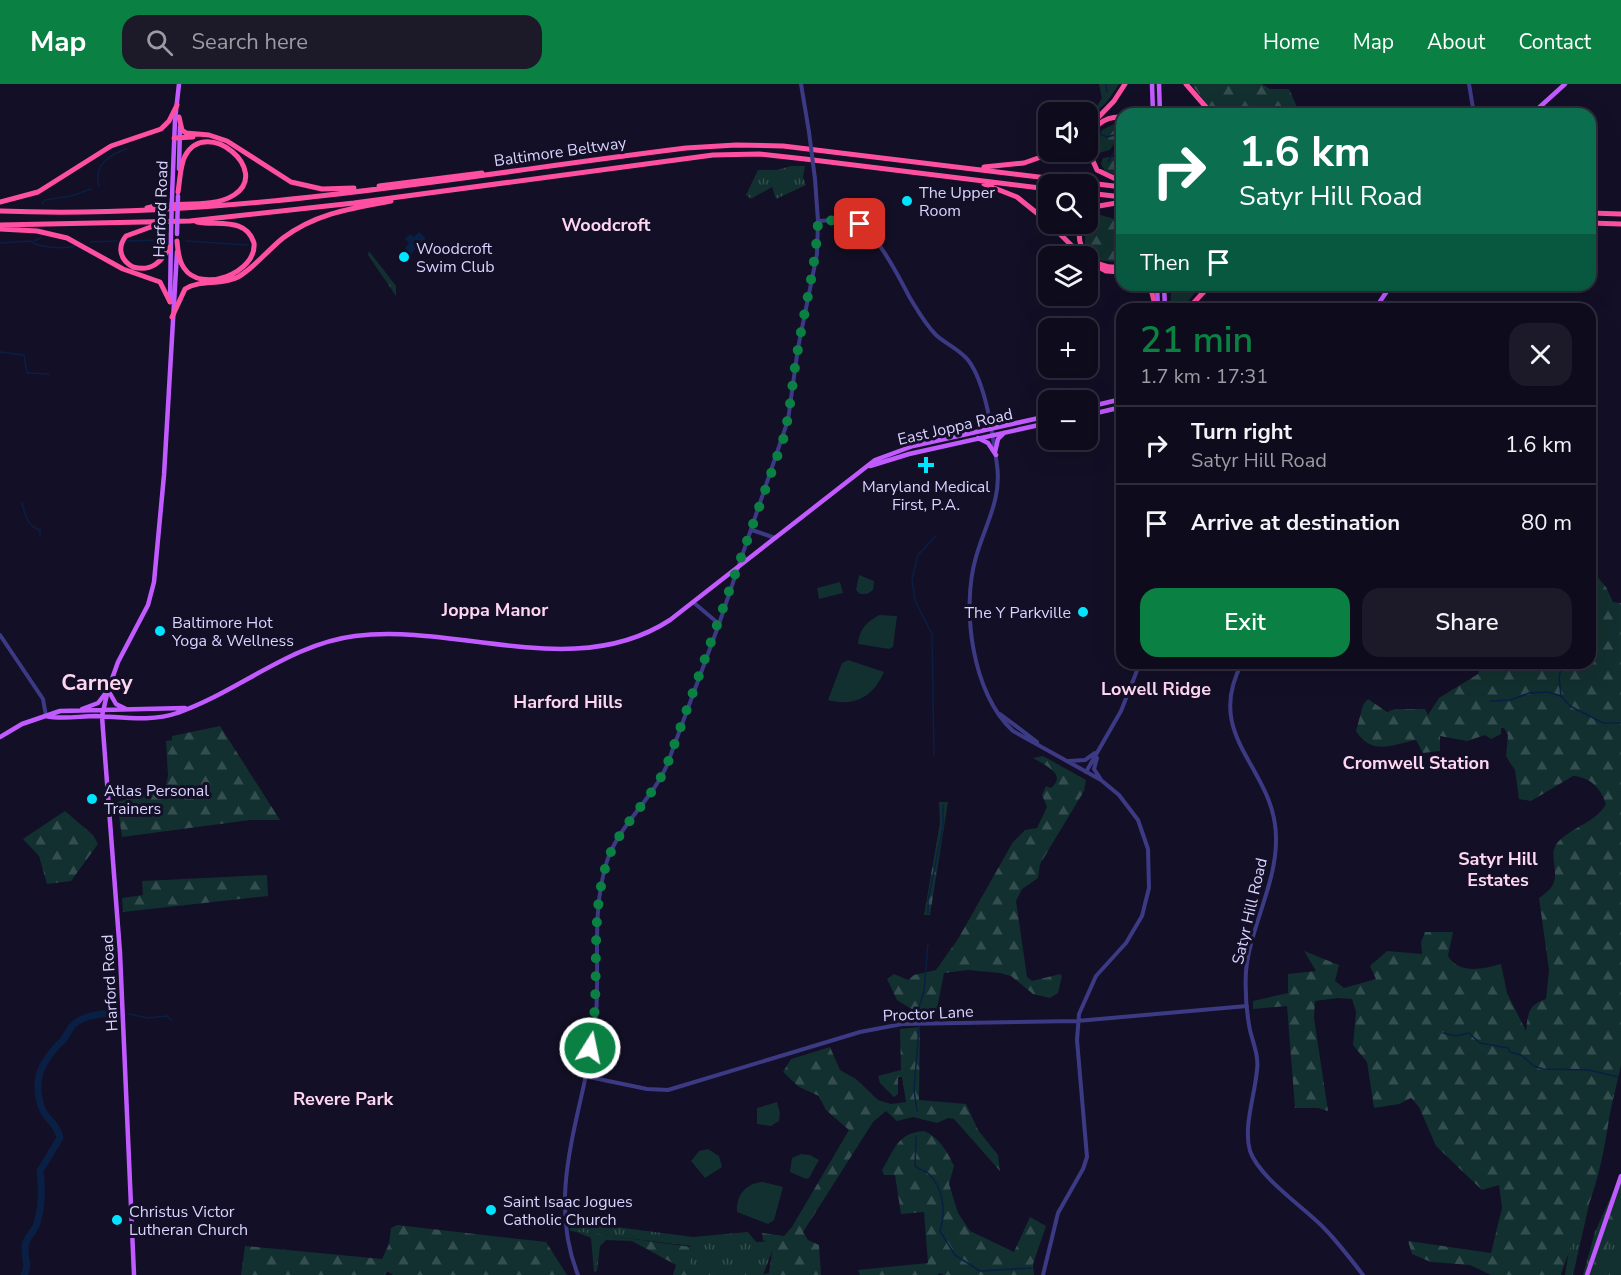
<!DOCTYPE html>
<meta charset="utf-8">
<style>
body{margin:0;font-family:"Nunito Sans",sans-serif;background:#1c1929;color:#f1f3f6;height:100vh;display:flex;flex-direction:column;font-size:22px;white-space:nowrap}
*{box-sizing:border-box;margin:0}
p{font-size:20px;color:#9b9ba3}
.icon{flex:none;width:33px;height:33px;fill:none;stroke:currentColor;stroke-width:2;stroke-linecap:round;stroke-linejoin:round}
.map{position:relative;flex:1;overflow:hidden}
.drawer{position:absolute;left:1116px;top:219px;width:480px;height:366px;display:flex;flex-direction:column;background:#0e0b1c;border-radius:18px;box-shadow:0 6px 24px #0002,0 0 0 2px #2e2b3b}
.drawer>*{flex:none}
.guide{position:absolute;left:1116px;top:24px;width:480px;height:183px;border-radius:18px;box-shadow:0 6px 24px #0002,0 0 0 2px #2e2b3b;background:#0b6e4f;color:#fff;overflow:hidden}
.controls{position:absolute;left:1038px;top:18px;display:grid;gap:12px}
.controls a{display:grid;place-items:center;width:60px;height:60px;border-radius:12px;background:#0e0b1c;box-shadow:0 6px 24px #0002,0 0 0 2px #2e2b3b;font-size:30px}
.pin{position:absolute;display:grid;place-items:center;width:51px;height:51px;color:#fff;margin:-26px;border-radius:12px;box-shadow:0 3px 9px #0006}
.me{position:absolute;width:66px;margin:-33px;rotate:10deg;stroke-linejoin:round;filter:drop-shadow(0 0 4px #0008)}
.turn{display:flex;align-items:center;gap:21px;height:126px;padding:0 24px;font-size:27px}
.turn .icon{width:78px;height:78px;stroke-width:2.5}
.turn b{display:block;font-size:42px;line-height:51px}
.then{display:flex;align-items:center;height:57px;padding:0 24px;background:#0003;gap:12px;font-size:22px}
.round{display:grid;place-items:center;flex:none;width:63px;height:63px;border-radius:18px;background:#1c1929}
.headline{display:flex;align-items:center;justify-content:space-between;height:102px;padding:0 24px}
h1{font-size:36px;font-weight:600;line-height:45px;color:#0b8043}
.action{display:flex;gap:12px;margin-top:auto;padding:12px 24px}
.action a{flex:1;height:69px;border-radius:18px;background:#0b8043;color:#fff;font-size:24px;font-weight:600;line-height:69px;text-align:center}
.action a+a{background:#1c1929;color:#f1f3f6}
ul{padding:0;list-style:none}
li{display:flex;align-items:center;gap:18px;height:78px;padding:0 24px;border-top:2px solid #2e2b3b}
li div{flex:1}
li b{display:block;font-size:22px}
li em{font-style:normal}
header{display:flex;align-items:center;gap:36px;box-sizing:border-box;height:84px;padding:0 30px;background:#0b8043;color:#fff}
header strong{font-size:28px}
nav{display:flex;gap:33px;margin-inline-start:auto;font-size:21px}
.search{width:420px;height:54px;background:#1c1929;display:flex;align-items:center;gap:15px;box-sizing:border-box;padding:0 21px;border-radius:18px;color:#9b9ba3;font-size:22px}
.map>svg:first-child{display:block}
</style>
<header>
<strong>Map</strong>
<div class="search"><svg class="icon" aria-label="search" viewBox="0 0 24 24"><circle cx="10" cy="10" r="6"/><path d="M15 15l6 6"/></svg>Search here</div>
<nav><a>Home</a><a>Map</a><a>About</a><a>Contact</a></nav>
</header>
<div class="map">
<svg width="1621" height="1191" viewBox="0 0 1621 1191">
<defs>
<pattern id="grass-tufts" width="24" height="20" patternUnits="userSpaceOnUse" patternTransform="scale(1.5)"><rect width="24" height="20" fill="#12302f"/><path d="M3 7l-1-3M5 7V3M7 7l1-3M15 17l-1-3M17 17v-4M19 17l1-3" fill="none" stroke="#344d4e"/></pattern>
<pattern id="forest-firs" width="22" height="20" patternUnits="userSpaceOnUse" patternTransform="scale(1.5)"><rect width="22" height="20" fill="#12302f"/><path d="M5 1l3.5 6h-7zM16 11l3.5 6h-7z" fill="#344d4e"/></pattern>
</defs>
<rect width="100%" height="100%" fill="#130f26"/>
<path fill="url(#grass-tufts)" d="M 791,82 L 805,82 L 803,93 L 806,101 L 776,115 L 772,103 L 751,115 L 746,111 L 758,86 L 777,86 Z
M 369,167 L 396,202 L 396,212 L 368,171 Z
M 1621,879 L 1621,981 L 1573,1191 L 1565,1191 L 1594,1005 Z
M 1621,1090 L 1621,1191 L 1583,1191 L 1595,1148 Z
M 570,1137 L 693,1153 L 748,1148 L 756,1158 L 776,1157 L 763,1191 L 681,1191 L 691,1162 L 570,1147 Z"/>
<path fill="url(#forest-firs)" d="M 1099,0 L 1119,0 L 1106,19 L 1091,32 L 1102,14 Z
M 1191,0 L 1262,0 L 1270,5 L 1289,5 L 1300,30 L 1215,30 Z
M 1120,37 L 1122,70 L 1116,57 L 1110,66 L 1098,69 L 1095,61 L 1102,46 Z
M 1122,71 L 1122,94 L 1105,87 L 1101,80 L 1103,74 Z
M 1097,130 L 1122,137 L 1122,179 L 1097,176 L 1085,165 L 1085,143 L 1090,133 Z
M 1172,201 L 1201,201 L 1182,225 L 1173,225 L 1170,221 Z
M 1594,489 L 1606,503 L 1613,518 L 1621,519 L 1621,960 C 1611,1008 1609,1058 1594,1105 C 1585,1134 1570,1161 1561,1191 L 1491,1191 L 1470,1181 L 1431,1178 L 1412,1170 L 1408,1157 L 1491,1169 L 1502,1124 L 1499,1101 L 1482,1106 L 1436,1062 L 1419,1023 L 1411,1014 L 1399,1020 L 1374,1024 L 1367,978 L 1353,961 L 1356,928 L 1352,915 L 1338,914 L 1315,917 L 1314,934 L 1328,1027 L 1318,1024 L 1295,1024 L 1287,922 L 1253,925 L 1253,917 L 1288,909 L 1288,890 L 1316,887 L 1304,867 L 1339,881 L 1335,897 L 1344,904 L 1376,895 L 1370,882 L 1387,867 L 1422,870 L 1421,858 L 1425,848 L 1453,848 L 1448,872 C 1460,891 1482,885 1501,880 L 1507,909 L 1526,947 C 1528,929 1528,921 1546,915 L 1549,886 L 1539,814 C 1543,811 1550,806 1552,802 C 1561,788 1546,769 1559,757 C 1574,742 1595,739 1606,720 C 1601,705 1591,693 1573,692 L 1531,717 L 1519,715 L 1515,686 L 1506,672 L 1508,651 L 1504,644 L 1501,644 L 1501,650 L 1491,655 L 1485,651 L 1467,657 L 1440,652 L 1440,667 L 1423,669 L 1416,656 C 1391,661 1372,672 1356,647 L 1363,621 L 1368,615 L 1387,628 L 1395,625 L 1425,625 L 1428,631 L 1439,614 L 1478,590 L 1481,579 L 1590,579 L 1590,493 Z
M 220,642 L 280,736 L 250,736 L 122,753 L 117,718 L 165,705 L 168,692 L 166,657 L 172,656 L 172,652 Z
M 1043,672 L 1086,696 L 1084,707 L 1040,780 L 1038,794 L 1022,805 L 1016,817 L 1027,893 L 1032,897 L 1060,890 L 1062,892 L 1058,909 L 1050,914 L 1033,910 L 1011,892 L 1000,889 L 968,886 L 944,889 L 936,930 L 915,935 L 913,926 L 897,916 L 887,895 L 894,890 L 908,896 L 914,891 L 936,886 L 958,855 L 1013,758 L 1025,746 L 1037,744 L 1047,723 L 1042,711 L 1046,702 L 1051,704 C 1068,690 1044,681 1033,674 Z
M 939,718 L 948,718 L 930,831 L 924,831 L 940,739 Z
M 65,727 L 93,751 L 98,760 L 71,797 L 47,800 L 39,772 L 23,755 Z
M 267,791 L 268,812 L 123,828 L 122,814 L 143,811 L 142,797 Z
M 920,943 L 919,1016 L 966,1020 L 978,1046 L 998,1071 L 1000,1087 L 954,1035 L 948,1034 L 937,1039 L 913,1033 L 897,1037 L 886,1027 L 873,1038 L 803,1148 L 808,1156 L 819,1161 L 821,1191 L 761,1191 L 769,1189 L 773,1162 L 763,1156 L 762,1149 L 784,1152 L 792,1143 L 849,1046 L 826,1026 L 819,1012 L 799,1003 L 783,988 L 791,975 L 830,963 L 840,986 L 856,995 L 878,1016 L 891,1020 L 906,1018 L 902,993 L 898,993 L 898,1010 L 894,1013 L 880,999 L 878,992 L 901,986 L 900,945 Z
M 924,1047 C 939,1053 947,1067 954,1082 L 949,1100 L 958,1129 L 970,1147 L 1014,1168 L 1030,1133 L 1046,1142 L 1033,1180 L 1034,1191 L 944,1191 L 939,1189 L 938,1191 L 860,1191 L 858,1186 L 928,1179 L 924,1128 L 901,1130 L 895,1091 L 884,1091 L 882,1086 C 895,1065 897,1049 924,1047 Z
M 1621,1100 C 1621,1130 1607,1163 1595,1191 L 1590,1191 Z
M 397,1141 L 546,1158 L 567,1191 L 393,1191 L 387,1187 L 385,1191 L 241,1191 L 245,1162 L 382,1175 L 389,1160 L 391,1144 Z
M 574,1147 L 692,1163 L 689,1189 L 692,1191 L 673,1191 L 676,1181 L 632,1157 L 606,1156 L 600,1162 L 597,1187 L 594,1188 L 591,1154 Z"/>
<path fill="#12302f" d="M 859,491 L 874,497 L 873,506 L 867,510 L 860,510 L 856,506 Z
M 840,498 L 843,509 L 819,515 L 817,504 Z
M 879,531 L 897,532 L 893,563 L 889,565 L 858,560 C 859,545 867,538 879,531 Z
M 848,576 L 884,588 C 873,613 855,623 828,616 L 842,579 Z
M 777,1018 L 780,1029 L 779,1037 L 771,1042 L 757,1040 L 757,1024 Z
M 708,1065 L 719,1072 L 722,1083 L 705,1094 L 691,1077 L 699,1067 Z
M 801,1070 L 810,1071 L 819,1076 L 809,1094 L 806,1095 L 790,1088 L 792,1074 Z
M 763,1098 L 783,1103 L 774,1136 L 768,1140 L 737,1128 C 736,1111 746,1099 763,1098 Z"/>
<path fill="#0a1f44" d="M 419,148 L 426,154 L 411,170 L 405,164 L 409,159 L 405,155 L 410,150 L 414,153 Z"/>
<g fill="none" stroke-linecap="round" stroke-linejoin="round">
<path stroke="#0a1f44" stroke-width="1.5" d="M 1106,0 L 1107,8
M 1118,38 L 1122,48
M 1095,48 L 1107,53 L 1122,49
M 1108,78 L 1122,55
M 99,102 C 93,81 110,70 127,65
M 42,120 L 45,116 L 71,112 L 91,105
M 34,157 L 41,154
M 127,157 L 159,156
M 186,157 L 248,161
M 90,158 L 117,157
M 0,159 L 31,157 C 37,164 66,165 74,162
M 0,268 L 24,271 L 27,289 L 49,290
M 22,419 C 25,431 27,442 40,446 L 40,453
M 1561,612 L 1559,594 L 1562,579
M 1490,617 L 1511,616 L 1529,609 L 1548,608 L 1561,612 L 1570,622 L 1603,639 L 1621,639
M 934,671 L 932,550 L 915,517 L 912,495 L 918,471 L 936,452
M 928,829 L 928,817 L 943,743 L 943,721
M 129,930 L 148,934 L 167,932 L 172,936
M 916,933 L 924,907 L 928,859
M 1443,949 L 1456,952 L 1469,949 L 1480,959 L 1508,964 L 1510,968 L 1521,971 L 1534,982 L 1543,985 L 1589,986 L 1618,993
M 917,1027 L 914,1006 L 919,942
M 916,1052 L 915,1082 C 919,1086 924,1086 928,1089 C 944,1104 946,1128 940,1147 L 955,1171 L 980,1187 L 1031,1184"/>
<path stroke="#0a1f44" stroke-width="7" d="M 24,1191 C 30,1181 24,1174 25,1164 C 25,1153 35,1148 37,1139 C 42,1123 42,1103 40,1087 L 60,1054 C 58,1040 44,1034 41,1022 C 32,994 43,975 63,956 C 67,952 69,945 73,941 C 84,931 105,928 118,931"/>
<path stroke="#3d3a85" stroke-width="4" d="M 801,0 L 809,48
M 1469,0 L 1474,30
M 818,137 C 830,137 844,133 854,137 C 875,145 900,195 910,214 C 918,227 925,240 936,251 C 946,260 960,266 968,276 C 986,299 993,352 997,381 C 1002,415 985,441 976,473 C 961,524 972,610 1013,647 L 1101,696 L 1119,711 L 1138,736 L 1148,765 L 1149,804 L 1142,832 L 1126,859 L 1096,892 L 1079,930 L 1077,956 L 1087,1073 L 1083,1085 L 1058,1129 L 1043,1191
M 752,446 L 775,454
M 693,518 L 719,540
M 0,551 L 43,615 L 46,632
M 1242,579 C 1202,654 1276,684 1276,754 C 1277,799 1250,843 1246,887 C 1245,906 1246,926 1250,946 C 1253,959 1259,972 1257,986 C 1255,1011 1243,1043 1250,1067 C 1259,1093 1302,1122 1322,1142 C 1337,1157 1350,1174 1363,1191
M 1000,630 L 1037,658
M 1097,674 L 1094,685 L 1100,694
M 1069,677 L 1085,676 L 1095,669
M 1086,688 L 1121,627 L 1140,579
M 584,992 L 647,1005 L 668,1006 L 860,948 L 902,940 L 1077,937 L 1247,922
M 578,1191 C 543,1104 588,1019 596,931 C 600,880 591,828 607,777 C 619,741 652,716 667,681 L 719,540 L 788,336 L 798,264 L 817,170 L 818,137 L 815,95"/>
<path stroke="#c25bff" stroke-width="4.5" d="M 1152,0 L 1153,30
M 1159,0 L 1160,30
M 1532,30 L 1565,0
M 179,85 L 180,43
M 172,112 L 175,36 L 179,0
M 1157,201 L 1158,225
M 1164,201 L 1165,225
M 170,218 L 171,150
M 1375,225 L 1391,201
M 1088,323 L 1122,315
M 1088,331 L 1122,323
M 978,354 L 988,359 L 996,371
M 995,368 L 998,355 L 1004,349
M 870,382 L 909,370 L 1048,339
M 108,606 L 102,632 L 103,646 L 120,869 L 134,1191
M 108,606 L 116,620 L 126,625
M 82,625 L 98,619 L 108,606 L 118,578 L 148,521 L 154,498 L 164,391 L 177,168
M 46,632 C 62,636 80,632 96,632 C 122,633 153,638 177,629 C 238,608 290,560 355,552 C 459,539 575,598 670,536 L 875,376 L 913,362 L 1048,332
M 0,653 L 22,640 L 60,627 L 185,624
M 1587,1191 L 1621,1092"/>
<path stroke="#ff4fa3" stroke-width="5" d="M 1186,0 L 1212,30
M 179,33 L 182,46 L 186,49 L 209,51 L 227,57 L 291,98 L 322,105 L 354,104
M 1088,44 L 1114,17 L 1125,0
M 174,54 L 193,53
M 1088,60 C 1091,43 1104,32 1122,33
M 1088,66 L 1097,86 L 1122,98
M 984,83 L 1024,79 L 1055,68
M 984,100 L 1017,113 L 1048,138
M 379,102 L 482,89
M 1088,109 L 1122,113
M 0,118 L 38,108 L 111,62 L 161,45 L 169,37 L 177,21
M 147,124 C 174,116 210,126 234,111 C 272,87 207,32 185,72 C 180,82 180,96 178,108
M 0,127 C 230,136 458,92 686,64 L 736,61 L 783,62 L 1122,103
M 1088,129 L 1099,122 L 1122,118
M 1590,129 L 1621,130
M 1590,139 L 1621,140
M 159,140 L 126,152 C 117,163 120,176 133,183 C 152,188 161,178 170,163
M 1050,140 L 1082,172
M 1081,140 C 1073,167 1096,186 1122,183
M 0,141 L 190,137 L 354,119 L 713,71 L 759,70 L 805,75 L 1048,105
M 0,145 L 37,147 L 67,154 L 123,185 L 160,198 L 170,218
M 177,157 C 178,166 178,176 184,184 C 201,210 257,189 254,159 C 246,133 218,142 197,138
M 1088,177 L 1106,187 L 1122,188
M 1150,201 L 1156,225
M 1188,225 L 1210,201
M 172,233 L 185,205 C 200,195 221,202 238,193 C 255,183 268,166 283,154 C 316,129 353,124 391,117"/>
<path stroke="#3d3a85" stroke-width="4" d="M 809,48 L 815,95"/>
<path stroke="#c25bff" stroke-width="4.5" d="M 171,150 L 172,112
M 177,150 L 178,112"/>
</g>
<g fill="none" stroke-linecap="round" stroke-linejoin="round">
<path stroke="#0b8043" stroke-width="10" stroke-dasharray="0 18" d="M 590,964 C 602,903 588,838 607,778 C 619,741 652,716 667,681 L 783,356 C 791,326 792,296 798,265 C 805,222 816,182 818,137 L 849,136 L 860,140"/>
</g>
<g fill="#00e5ff" stroke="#130f26" stroke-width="2">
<circle cx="907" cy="117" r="6"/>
<circle cx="404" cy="173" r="6"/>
<path d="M923 372h6v6h6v6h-6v6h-6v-6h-6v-6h6z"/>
<circle cx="1083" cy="528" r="6"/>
<circle cx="160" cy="547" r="6"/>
<circle cx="92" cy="715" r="6"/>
<circle cx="491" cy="1126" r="6"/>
<circle cx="117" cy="1136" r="6"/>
</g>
<g text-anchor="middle" stroke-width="6" stroke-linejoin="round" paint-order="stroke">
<g font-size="16" fill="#d9d4ff" stroke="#130f26">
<text transform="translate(560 67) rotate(-8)" y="6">Baltimore Beltway</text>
<text transform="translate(160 125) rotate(-88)" y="6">Harford Road</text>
<text transform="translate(955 342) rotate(-13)" y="6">East Joppa Road</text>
<text transform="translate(1249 827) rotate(-77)" y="6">Satyr Hill Road</text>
<text transform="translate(109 899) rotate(-93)" y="6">Harford Road</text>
<text transform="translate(928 929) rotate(-3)" y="6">Proctor Lane</text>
</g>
<g font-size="16" fill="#d9d4ff" stroke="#130f26" text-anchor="start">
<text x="919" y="114">The Upper<tspan x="919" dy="18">Room</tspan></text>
<text x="416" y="170">Woodcroft<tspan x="416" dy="18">Swim Club</tspan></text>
<text x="926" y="408" text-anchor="middle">Maryland Medical<tspan x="926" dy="18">First, P.A.</tspan></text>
<text x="1071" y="534" text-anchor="end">The Y Parkville</text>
<text x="172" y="544">Baltimore Hot<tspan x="172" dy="18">Yoga &amp; Wellness</tspan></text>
<text x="104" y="712">Atlas Personal<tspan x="104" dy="18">Trainers</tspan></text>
<text x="503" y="1123">Saint Isaac Jogues<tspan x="503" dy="18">Catholic Church</tspan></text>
<text x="129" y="1133">Christus Victor<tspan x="129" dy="18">Lutheran Church</tspan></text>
</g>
<g font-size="18" font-weight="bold" fill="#ffd6f0" stroke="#130f26">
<text x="606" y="147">Woodcroft</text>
<text x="495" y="532">Joppa Manor</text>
<text x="1156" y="611">Lowell Ridge</text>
<text x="568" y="624">Harford Hills</text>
<text x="1416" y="685">Cromwell Station</text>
<text x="1498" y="781">Satyr Hill<tspan x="1498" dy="21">Estates</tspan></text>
<text x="343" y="1021">Revere Park</text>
</g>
<g font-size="22" font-weight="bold" fill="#ffd6f0" stroke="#130f26">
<text x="97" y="606">Carney</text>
</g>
</g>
</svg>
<div class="controls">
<a><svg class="icon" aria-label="sound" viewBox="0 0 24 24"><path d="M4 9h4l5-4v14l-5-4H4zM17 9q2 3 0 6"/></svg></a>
<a><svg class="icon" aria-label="search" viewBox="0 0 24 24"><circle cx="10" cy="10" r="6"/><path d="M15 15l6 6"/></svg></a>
<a><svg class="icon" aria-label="layers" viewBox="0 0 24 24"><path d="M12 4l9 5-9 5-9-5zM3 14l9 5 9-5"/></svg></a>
<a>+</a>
<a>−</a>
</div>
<div class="pin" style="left:860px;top:140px;background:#d93025"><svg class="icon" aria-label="arrive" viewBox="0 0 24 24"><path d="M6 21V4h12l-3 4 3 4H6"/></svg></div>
<svg class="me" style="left:590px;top:964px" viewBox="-20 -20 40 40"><circle r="17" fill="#0b8043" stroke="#fff" stroke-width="3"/><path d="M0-11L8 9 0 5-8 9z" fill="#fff"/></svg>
<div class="guide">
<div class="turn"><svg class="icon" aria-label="right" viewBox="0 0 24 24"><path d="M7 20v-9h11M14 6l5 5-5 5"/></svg><div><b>1.6 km</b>Satyr Hill Road</div></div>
<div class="then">Then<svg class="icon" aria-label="arrive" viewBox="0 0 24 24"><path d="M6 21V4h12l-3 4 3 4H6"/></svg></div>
</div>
<section class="drawer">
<div class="headline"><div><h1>21 min</h1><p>1.7 km · 17:31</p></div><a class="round"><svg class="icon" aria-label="close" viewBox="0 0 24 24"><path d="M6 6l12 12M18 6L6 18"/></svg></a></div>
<ul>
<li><svg class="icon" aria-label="right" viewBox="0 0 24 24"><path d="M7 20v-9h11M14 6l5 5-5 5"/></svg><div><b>Turn right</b><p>Satyr Hill Road</p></div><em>1.6 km</em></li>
<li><svg class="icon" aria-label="arrive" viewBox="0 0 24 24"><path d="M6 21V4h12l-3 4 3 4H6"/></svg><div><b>Arrive at destination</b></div><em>80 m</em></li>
</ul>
<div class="action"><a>Exit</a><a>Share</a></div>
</section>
</div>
